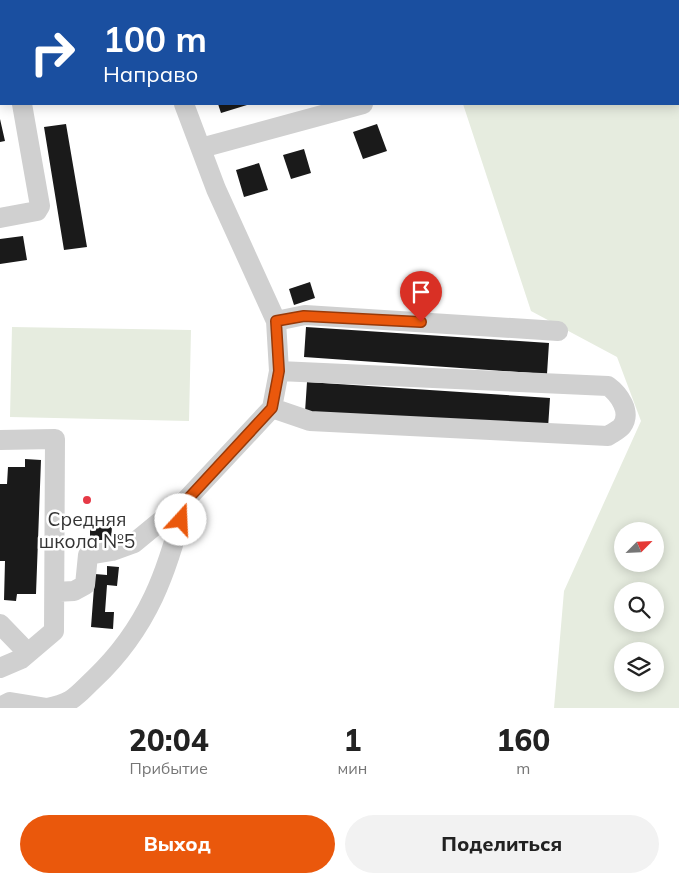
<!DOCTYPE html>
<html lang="ru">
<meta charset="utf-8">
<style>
body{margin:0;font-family:Mulish,sans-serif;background:#f2f2f2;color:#222;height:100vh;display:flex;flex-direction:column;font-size:19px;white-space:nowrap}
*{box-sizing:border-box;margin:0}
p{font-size:16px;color:#767676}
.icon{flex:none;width:28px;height:28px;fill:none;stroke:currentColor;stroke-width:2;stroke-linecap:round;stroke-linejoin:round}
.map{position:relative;height:708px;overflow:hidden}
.panel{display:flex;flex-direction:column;background:#fff;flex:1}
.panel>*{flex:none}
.guide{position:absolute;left:0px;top:0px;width:680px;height:105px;box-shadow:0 2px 12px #0003;background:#1a4fa0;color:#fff;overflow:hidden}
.needle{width:32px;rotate:66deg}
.controls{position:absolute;left:614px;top:522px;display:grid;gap:10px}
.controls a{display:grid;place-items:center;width:50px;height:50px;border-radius:50%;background:#fff;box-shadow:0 2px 12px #0003;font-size:25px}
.pin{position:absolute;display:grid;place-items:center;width:42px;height:42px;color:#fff;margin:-51px -21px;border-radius:50% 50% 50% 0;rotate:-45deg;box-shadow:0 0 5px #0007}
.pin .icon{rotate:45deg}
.me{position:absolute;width:55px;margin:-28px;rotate:20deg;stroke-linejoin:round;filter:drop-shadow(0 0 4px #0008)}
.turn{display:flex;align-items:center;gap:18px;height:105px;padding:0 20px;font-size:22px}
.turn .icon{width:65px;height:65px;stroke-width:2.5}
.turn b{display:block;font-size:35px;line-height:42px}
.eta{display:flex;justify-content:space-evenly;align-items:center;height:85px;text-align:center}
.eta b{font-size:30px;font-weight:800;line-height:35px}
.cta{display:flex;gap:10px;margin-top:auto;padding:10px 20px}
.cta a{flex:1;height:58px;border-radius:30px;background:#ea580c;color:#fff;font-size:20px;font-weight:800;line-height:58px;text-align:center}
.cta a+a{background:#f2f2f2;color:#222}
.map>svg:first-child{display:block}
</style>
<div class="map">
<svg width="679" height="708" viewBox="0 0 679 708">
<rect width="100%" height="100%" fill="#fff"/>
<path fill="#e6ecdf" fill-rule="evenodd" d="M 679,66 L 679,708 L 554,708 L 564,591 L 641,421 L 617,357 L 531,311 L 463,104 L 679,104 ZM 622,531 L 655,531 L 655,564 L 622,564 ZM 622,591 L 655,591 L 655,624 L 622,624 ZM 622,651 L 655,651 L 655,684 L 622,684 Z
M 12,327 L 191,330 L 189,421 L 10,417 Z"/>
<path fill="#1a1a1a" d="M 218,104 L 247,104 L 247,105 L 221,113 Z
M 0,119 L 5,141 L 0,142 Z
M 66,124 L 87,247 L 64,250 L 44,127 Z
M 377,124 L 387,151 L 363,159 L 353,132 Z
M 304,149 L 311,173 L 291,179 L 283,155 Z
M 259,163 L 268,190 L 244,197 L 236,170 Z
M 23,236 L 27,260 L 0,264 L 0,239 Z
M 310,282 L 315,298 L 294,305 L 289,289 Z
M 306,327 L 549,343 L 547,374 L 304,357 Z
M 307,382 L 550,398 L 548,428 L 305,412 Z
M 25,459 L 41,460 L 36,594 L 17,594 L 16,601 L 4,600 L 5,561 L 0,561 L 0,484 L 7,484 L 8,467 L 25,467 Z
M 90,527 L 112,527 L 111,540 L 90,540 Z
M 107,566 L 119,567 L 117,586 L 107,585 L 105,612 L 114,612 L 113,629 L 91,627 L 95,574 L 107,575 Z"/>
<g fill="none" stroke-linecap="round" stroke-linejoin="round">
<path stroke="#cdcdcd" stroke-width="2.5" stroke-dasharray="2.5 2.5" stroke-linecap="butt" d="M 0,68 L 1,68"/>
<path stroke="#d0d0d0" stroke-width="20" d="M 6,0 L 6,1
M 148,0 L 148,1
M 0,90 L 1,90
M 201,148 L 363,104
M 0,218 L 37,211 L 40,206 L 22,104
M 276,321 L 305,315 L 558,331
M 272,408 L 310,421 L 608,436 C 612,433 619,430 622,426 C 632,412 619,394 608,386 L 279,371
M 0,440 L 55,439 L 54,631 L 21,659 L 0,668
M 55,592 L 74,591 L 85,585 L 88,555 L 112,551 L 134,543 L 185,501 L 272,408 L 279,371 L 276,321 L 216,189 L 184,104
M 0,624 L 28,653
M 0,707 L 10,702 L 47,708
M 47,708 C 73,703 75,697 94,679 C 148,628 168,571 185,501"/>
</g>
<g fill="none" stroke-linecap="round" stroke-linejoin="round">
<defs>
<path id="route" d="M 181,520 L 186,501 L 272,408 L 279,371 L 276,321 L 304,316 L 421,322"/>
</defs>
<use href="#route" stroke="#983908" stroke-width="12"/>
<use href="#route" stroke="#ea580c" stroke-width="9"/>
</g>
<circle fill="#e63946" stroke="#fff" stroke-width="2" cx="87" cy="500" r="5"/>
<g text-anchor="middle" stroke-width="5" stroke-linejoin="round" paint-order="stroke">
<g font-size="19" fill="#333" stroke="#fff">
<text x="87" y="526">Средняя<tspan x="87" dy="22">школа №5</tspan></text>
</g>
</g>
</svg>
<div class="controls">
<a><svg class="needle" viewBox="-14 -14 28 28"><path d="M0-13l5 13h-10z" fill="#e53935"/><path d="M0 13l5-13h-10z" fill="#767676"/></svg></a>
<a><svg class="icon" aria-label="search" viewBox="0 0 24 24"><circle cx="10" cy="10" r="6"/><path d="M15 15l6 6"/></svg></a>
<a><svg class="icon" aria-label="layers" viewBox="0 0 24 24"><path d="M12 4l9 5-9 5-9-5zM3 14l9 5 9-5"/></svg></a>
</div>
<div class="pin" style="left:421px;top:322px;background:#d93025"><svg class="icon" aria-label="arrive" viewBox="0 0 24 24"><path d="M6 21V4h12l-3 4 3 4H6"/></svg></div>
<svg class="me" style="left:181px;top:520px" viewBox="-20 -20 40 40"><circle r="19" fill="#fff"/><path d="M0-13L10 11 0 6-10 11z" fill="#ea580c"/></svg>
<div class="guide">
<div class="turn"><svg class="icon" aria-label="right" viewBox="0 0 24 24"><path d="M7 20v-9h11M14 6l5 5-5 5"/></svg><div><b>100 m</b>Направо</div></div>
</div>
</div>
<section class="panel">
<div class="eta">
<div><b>20:04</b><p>Прибытие</p></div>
<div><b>1</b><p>мин</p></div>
<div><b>160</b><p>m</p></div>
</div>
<div class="cta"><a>Выход</a><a>Поделиться</a></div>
</section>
